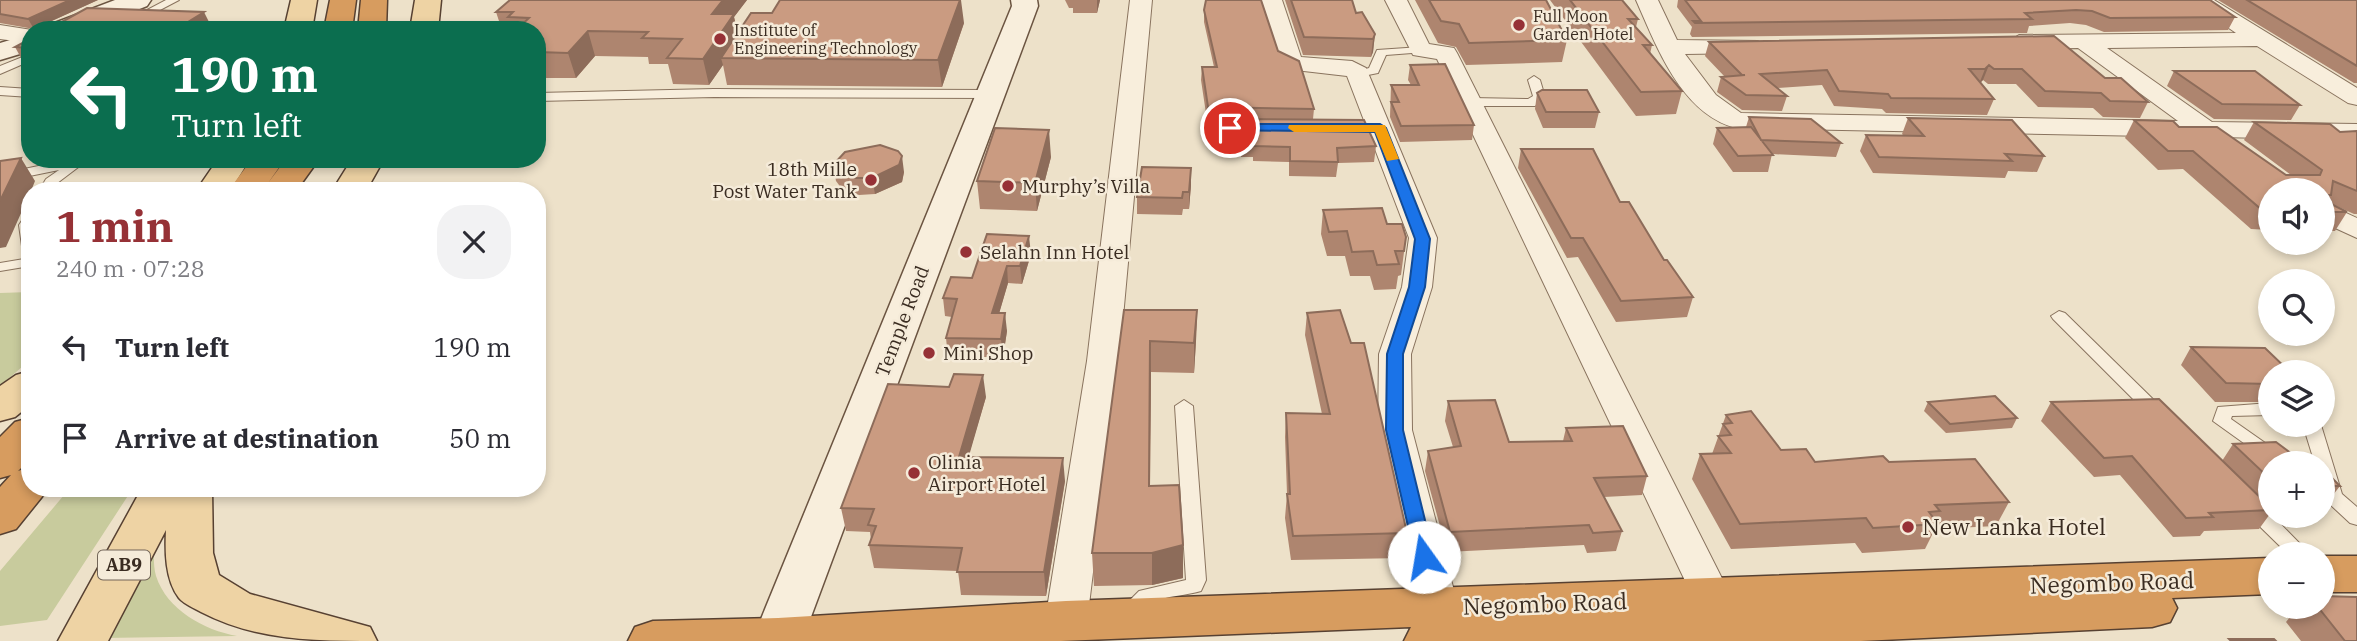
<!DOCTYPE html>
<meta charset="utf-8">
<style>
body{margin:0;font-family:"IBM Plex Serif",serif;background:#f2f2f3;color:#2b2b33;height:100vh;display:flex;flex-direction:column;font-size:26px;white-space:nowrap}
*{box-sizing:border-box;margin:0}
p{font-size:23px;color:#7c7c81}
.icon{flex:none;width:38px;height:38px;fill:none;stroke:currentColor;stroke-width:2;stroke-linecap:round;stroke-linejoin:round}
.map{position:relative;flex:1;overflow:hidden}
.side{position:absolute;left:21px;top:182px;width:525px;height:315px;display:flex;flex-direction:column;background:#fff;border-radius:28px;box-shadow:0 4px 10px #0003}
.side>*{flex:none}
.guide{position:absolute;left:21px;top:21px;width:525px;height:147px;border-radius:28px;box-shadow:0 4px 10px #0003;background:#0b6e4f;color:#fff;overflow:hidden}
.buttons{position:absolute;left:2258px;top:178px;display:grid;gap:14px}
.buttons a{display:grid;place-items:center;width:77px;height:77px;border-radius:50%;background:#fff;box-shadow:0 4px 10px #0003;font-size:35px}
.pin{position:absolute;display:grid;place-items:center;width:60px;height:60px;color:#fff;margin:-30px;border:4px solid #fff;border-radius:50%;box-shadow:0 2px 7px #0007}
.me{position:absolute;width:77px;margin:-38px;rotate:347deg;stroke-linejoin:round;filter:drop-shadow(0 0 5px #0008)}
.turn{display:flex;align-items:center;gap:24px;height:147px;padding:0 35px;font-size:32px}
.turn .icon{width:91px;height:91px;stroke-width:2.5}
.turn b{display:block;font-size:49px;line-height:60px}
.round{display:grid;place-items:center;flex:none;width:74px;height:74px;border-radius:28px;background:#f2f2f3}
.summary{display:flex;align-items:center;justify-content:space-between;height:119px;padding:0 35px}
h1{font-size:42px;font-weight:800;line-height:52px;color:#963136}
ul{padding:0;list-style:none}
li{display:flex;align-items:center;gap:21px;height:91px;padding:0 35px}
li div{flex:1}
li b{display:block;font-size:26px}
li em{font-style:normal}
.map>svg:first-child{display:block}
</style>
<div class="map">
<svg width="2357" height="641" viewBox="0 0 2357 641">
<rect width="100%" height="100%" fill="#ede1c9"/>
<path fill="#c8cb9d" d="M 30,292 L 30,360 L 0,386 L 0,293 Z
M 70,488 L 133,488 L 47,620 L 0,626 L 0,571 Z
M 154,543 C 154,553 153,566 156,576 C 167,610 204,630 237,636 L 103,638 Z"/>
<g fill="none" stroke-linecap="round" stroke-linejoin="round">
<defs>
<path id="lane" d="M 166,0 L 179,0 L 141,20 L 132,18 Z
M 1421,47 L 1427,50 L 1425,52 L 1386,55 L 1378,73 L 1358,77 L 1352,73 L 1369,68 L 1377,50 Z
M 30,54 L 30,61 L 0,74 L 0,66 Z
M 1534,76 L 1540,80 L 1545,97 L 1535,106 L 1471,106 L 1465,102 L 1471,98 L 1528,99 L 1533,96 L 1528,80 Z
M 0,87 L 30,89 L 30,97 L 0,95 Z
M 714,89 L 990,90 L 996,94 L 990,98 L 714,97 L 537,101 L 537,93 Z
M 1230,124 L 1262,124 L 1268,128 L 1262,132 L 1226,131 L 1224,128 Z
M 72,159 L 83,159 L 85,162 L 56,184 L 53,191 L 39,191 L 46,179 L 59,170 L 0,182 L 0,174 Z
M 30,215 L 30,257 L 23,253 L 19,225 L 25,216 Z
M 30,258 L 30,266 L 0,271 L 0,263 Z
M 2059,311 L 2065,313 L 2163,409 L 2166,413 L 2163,417 L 2151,417 L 2053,319 L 2051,316 Z
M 1184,400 L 1193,406 L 1206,580 L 1201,591 C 1186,596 1166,595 1152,603 C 1139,609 1136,624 1120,619 L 1117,613 L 1139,591 L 1186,580 L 1175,406 Z
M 2270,403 L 2270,415 L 2232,416 L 2231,419 L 2295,464 L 2273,464 L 2213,421 L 2218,407 Z
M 2303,425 L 2321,425 L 2342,494 L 2357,507 L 2357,525 L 2350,523 L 2322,497 L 2322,464 L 2315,464 Z
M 2250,498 L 2257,500 L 2311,555 L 2289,555 L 2243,510 L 2241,505 L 2243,500 Z"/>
<path id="street" d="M 1130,0 L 1152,0 L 1119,361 L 1087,621 L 1081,632 L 1066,637 L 1051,632 L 1045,621 L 1087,361 Z
M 1260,0 L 1282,0 L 1301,57 L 1352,61 L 1366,68 L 1437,238 L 1432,287 L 1411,354 L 1412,430 L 1464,629 L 1456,641 L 1428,641 L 1422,629 L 1378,430 L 1379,354 L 1402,287 L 1409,238 L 1347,76 L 1295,70 L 1280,62 Z
M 1385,0 L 1407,0 L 1429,44 L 1454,48 L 1457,53 L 1741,616 L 1735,627 L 1721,632 L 1707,627 L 1437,59 L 1413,55 Z
M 1636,0 L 1658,0 L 1677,40 L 1758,41 L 1761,46 L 1758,51 L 1750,53 L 1685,54 L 1716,95 L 1741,113 L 2178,121 L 2078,48 L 2019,49 L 2008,42 L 2019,35 L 2236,33 L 2188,0 L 2214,0 L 2357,88 L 2357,105 L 2348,103 L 2257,46 L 2107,48 L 2212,122 L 2357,124 L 2357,140 L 2219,137 L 2210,140 L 2200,137 L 1736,128 C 1681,114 1656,45 1636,0 Z
M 0,25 L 32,30 L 30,43 L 0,39 Z
M 2322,202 L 2357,218 L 2357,238 L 2322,222 Z"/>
<path id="secondary" d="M 115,0 L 151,0 L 147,6 L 87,30 L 49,30 L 52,24 Z
M 1011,0 L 1037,0 L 1038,6 L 802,641 L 752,641 L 1012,6 Z
M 30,34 L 30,51 L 0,60 L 0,43 Z"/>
<path id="primary" d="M 291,0 L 317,0 L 312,30 L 284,30 Z
M 415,0 L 441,0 L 438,30 L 410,30 Z
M 218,159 L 250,159 L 230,191 L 196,191 Z
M 352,159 L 384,159 L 366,191 L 332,191 Z
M 30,371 L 30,405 L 15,417 L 0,421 L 0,386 L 16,375 Z
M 142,488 L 212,488 L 213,553 L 219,575 L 250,594 L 370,627 L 377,641 C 315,641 257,641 201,612 C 194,608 184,604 179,598 C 165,580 165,551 166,530 L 108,641 L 58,641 Z"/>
<path id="highway" d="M 330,0 L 356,0 L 352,30 L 324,30 Z
M 361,0 L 387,0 L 386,30 L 358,30 Z
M 252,159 L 285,159 L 268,183 L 286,159 L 319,159 L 296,191 L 262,191 L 267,184 L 262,191 L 228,191 Z
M 30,418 L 30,459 L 18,471 L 30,467 L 30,488 L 49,488 L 16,529 L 0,534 L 0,487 L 11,475 L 0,478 L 0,437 L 15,422 Z
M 2322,556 L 2357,556 L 2357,592 L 2322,592 Z
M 2270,558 L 2270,594 L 2172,598 L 2177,608 L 2170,622 L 2152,627 L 1861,641 L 1404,641 L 1411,627 L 1061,641 L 628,641 L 635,627 L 653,621 L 778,618 L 1066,601 Z"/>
</defs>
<use href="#lane" stroke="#89735e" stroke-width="2"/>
<use href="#street" stroke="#89735e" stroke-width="2"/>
<use href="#secondary" stroke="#6b5441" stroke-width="3"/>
<use href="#primary" stroke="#574132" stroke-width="3"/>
<use href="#highway" stroke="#574132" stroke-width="3"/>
<use href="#lane" fill="#f8eedc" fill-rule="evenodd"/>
<use href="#street" fill="#f8eedc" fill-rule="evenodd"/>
<use href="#secondary" fill="#f8eedc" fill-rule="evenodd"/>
<use href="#primary" fill="#eed3a4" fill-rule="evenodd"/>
<use href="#highway" fill="#d79c5f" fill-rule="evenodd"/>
</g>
<path fill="#ae856f" d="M 0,0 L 98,0 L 34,29 L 0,23 Z
M 510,0 L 747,0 L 734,17 L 738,33 L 964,23 L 942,87 L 727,85 L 723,65 L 709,85 L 673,84 L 668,64 L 649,64 L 648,57 L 595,56 L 576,78 L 537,78 L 537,30 L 502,30 L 496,12 Z
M 1065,0 L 1100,0 L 1097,13 L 1073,13 L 1073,8 L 1069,8 Z
M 1285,0 L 1352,0 L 1356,13 L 1375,34 L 1373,52 L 1371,57 L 1303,55 Z
M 1415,0 L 1546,0 L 1567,40 L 1562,62 L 1466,65 L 1456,47 L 1438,43 Z
M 1550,0 L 1622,0 L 1638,19 L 1636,27 L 1652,45 L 1650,54 L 1682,91 L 1676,114 L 1636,116 Z
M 1678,0 L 2210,0 L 2235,17 L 2228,30 L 2104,32 L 2086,25 L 2070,23 L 2029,26 L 2027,33 L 1692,37 L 1690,34 L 1692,27 L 1677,7 Z
M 2218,0 L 2357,0 L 2357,83 L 2354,83 Z
M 1204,10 L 1278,51 L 1314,109 L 1313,119 L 1376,146 L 1374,162 L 1338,163 L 1336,177 L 1289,176 L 1289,162 L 1253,161 L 1253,157 L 1241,157 L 1241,121 L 1207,120 L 1201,80 L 1202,67 L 1214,67 L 1204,22 Z
M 2054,36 L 2105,78 L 2148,102 L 2140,118 L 2103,117 L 2093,108 L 2038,107 L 2016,84 L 1988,84 L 1983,80 L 1980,83 L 1994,99 L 1987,115 L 1886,113 L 1882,109 L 1834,106 L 1822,85 L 1777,88 L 1787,96 L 1782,111 L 1742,110 L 1717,92 L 1721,77 L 1725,77 L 1705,56 L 1709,42 Z
M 30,39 L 30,74 L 15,47 Z
M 1410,65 L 1474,125 L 1472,140 L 1400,142 L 1390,117 L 1391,85 L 1411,85 L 1408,80 Z
M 2174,71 L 2300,105 L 2291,120 L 2214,119 L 2167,86 Z
M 1537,93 L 1599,112 L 1595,128 L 1543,128 L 1535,109 Z
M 1749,117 L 1841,143 L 1836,157 L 1772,154 L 1768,172 L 1733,172 L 1713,144 L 1717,128 L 1746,127 Z
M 1908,118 L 2044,156 L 2037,172 L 2008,171 L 2005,178 L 1873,173 L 1860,151 L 1866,135 L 1904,136 L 1902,134 Z
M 2134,120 L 2179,127 L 2286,175 L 2291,175 L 2244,140 L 2254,122 L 2340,132 L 2357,131 L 2357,214 L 2354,214 L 2332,204 L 2333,205 L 2347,212 L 2335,231 L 2322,231 L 2322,191 L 2270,191 L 2270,230 L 2251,229 L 2183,169 L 2158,170 L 2125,138 Z
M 1521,149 L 1620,202 L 1693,297 L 1687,317 L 1616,322 L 1578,257 L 1567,258 L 1518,168 Z
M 1051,157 L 1037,211 L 980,209 L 977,181 Z
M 833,165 L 904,172 L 902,182 L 875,194 L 859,195 L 842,189 L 836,181 Z
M 1191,185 L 1189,209 L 1183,209 L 1182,215 L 1137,214 L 1137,197 Z
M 1323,210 L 1387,224 L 1406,237 L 1401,275 L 1398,276 L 1396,289 L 1374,290 L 1370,276 L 1350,276 L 1345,256 L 1327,256 L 1321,234 Z
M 1031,254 L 1022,284 L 1008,283 L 999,313 L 1007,331 L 1003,357 L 948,357 L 946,338 L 952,317 L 945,316 L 943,298 L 972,278 Z
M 1124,310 L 1197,310 L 1196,341 L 1194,373 L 1151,372 L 1150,486 L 1183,545 L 1183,578 L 1152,585 L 1094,586 L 1092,553 Z
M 1307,313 L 1407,533 L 1404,558 L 1291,560 L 1285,518 L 1287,494 L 1285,437 L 1286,413 L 1322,414 L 1305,335 Z
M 2191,347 L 2270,373 L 2270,402 L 2215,402 L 2181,365 Z
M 986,397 L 968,457 L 1065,481 L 1046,596 L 961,595 L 958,571 L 874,568 L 869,545 L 871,540 L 870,532 L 846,531 L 841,508 Z
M 1448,401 L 1509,442 L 1563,441 L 1566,428 L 1647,476 L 1642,495 L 1604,497 L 1622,531 L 1616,551 L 1587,553 L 1584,545 L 1447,552 L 1425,471 L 1428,451 L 1453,447 L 1445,421 Z
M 1928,402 L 2017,418 L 2012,428 L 1946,433 L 1924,411 Z
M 2051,402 L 2222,461 L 2233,444 L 2296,457 L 2270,464 L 2270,514 L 2259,529 L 2204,531 L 2200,536 L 2173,537 L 2120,475 L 2094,477 L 2041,421 Z
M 1726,415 L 1781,450 L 1815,462 L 1889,462 L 2009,502 L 1996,526 L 1935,529 L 1925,549 L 1862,553 L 1855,543 L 1731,549 L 1692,479 L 1700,454 L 1712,454 Z
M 2322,468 L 2340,486 L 2326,504 L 2322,505 Z
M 2298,607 L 2322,607 L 2357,641 L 2301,641 L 2286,622 Z"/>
<path fill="#8d6c5a" d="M 70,0 L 98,0 L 34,29 L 28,19 Z
M 723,0 L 747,0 L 734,17 L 739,39 L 721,58 L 723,65 L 709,85 L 703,59 L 712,14 Z
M 960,0 L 961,0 L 964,23 L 942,87 L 938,60 Z
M 1097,0 L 1100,0 L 1097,13 Z
M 204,12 L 213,30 L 175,30 Z
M 588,31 L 595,56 L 576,78 L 568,53 Z
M 1375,34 L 1373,52 L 1371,57 L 1373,39 Z
M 1989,65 L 1983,80 L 1979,84 L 1985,69 Z
M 1049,130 L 1051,157 L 1037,211 L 1035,183 Z
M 902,156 L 904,172 L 902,182 L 875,194 L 872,178 Z
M 21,158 L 35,181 L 31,191 L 30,191 L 30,193 L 6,247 L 0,248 L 0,201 Z
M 1191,168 L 1191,185 L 1189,209 L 1189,192 Z
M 1029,236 L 1031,254 L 1022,284 L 1020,266 Z
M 1007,266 L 1008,283 L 994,331 L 992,313 Z
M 1197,310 L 1196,341 L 1194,373 L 1194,343 Z
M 1005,313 L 1007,331 L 1003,357 L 1001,339 Z
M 1150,341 L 1151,372 L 1149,518 L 1149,486 Z
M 983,375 L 986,397 L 962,480 L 959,457 Z
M 1063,458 L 1065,481 L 1046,596 L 1044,572 Z
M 1183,545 L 1183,578 L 1152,585 L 1152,553 Z"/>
<path fill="#ca9b81" stroke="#8d6c5a" stroke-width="2" d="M 0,0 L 70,0 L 28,19 L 0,14 Z
M 510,0 L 723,0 L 712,14 L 734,14 L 703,59 L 667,58 L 682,39 L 642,38 L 648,32 L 588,31 L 568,53 L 537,52 L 537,30 L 516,30 L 529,18 L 508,17 L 513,12 L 496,12 Z
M 780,0 L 960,0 L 938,60 L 721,58 L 751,13 L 772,13 Z
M 1206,0 L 1261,0 L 1278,51 L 1299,61 L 1314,109 L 1208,107 L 1202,67 L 1217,67 L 1204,10 Z
M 1291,0 L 1352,0 L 1356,13 L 1362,12 L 1375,34 L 1373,39 L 1304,37 Z
M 1429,0 L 1546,0 L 1567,40 L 1469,43 L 1459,24 L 1441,21 Z
M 1570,0 L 1622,0 L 1638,19 L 1628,19 L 1652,45 L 1643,45 L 1682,91 L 1641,92 Z
M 1685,0 L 2210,0 L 2235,17 L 2110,18 L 2092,11 L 2076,10 L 2025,13 L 2032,19 L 1695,23 L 1693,21 L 1701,21 Z
M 2247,0 L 2357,0 L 2357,66 Z
M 87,8 L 204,12 L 175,30 L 47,30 Z
M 2054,36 L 2105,78 L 2121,78 L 2148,102 L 2110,101 L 2101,93 L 2045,91 L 2022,69 L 1994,69 L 1989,65 L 1985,69 L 1969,69 L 1994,99 L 1891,98 L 1888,94 L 1839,91 L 1827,70 L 1760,74 L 1787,96 L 1746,95 L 1721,77 L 1745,75 L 1742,75 L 1709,42 Z
M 30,39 L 30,48 L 15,47 Z
M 1445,64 L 1474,125 L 1401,126 L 1391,102 L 1399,102 L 1391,85 L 1419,85 L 1410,65 Z
M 2174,71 L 2255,71 L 2300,105 L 2222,104 Z
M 1542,90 L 1587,90 L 1599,112 L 1546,112 L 1537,93 Z
M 1749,117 L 1811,119 L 1841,143 L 1761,140 Z
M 1908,118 L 2012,120 L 2044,156 L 2005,154 L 2012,161 L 1879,157 L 1866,135 L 1924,136 Z
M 1241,119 L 1364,120 L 1376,146 L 1337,148 L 1338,162 L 1290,161 L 1290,147 L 1254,146 L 1254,142 L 1241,142 Z
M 2134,120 L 2173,121 L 2179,127 L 2217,127 L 2286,175 L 2320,175 L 2322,170 L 2254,122 L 2330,124 L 2340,132 L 2357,131 L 2357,191 L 2333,181 L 2331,195 L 2327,195 L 2333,205 L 2347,212 L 2322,212 L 2322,191 L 2270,191 L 2270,211 L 2262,210 L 2193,151 L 2168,151 Z
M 1751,127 L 1773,155 L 1738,156 L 1717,128 Z
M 995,128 L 1049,130 L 1035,183 L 977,181 Z
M 880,145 L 898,151 L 902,156 L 899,165 L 872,178 L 856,178 L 839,172 L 833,165 L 845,152 Z
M 1521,149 L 1593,149 L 1620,202 L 1629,202 L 1664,260 L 1667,260 L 1693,297 L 1621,301 L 1583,238 L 1571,238 Z
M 21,158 L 0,201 L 0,161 Z
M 1142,167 L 1191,168 L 1189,192 L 1183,192 L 1182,198 L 1137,197 Z
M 1382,208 L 1387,224 L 1402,224 L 1406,237 L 1404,251 L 1395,251 L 1399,264 L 1377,265 L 1373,251 L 1352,252 L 1347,231 L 1329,232 L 1323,210 Z
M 987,234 L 1029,236 L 1020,266 L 1007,266 L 992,313 L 1005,313 L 1001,339 L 946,338 L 957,299 L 943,298 L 951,277 L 972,278 Z
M 1124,310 L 1197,310 L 1194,343 L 1150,341 L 1149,486 L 1179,485 L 1183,545 L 1152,553 L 1092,553 Z
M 1340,310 L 1351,343 L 1364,343 L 1407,533 L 1293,536 L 1287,494 L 1290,494 L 1286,413 L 1330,414 L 1307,313 Z
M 2191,347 L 2265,348 L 2291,373 L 2270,373 L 2270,384 L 2226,383 Z
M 954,374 L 983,375 L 959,457 L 1063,458 L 1044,572 L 957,572 L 962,548 L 869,545 L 876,526 L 868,525 L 874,509 L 841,508 L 888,384 L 949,387 Z
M 1995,396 L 2017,418 L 1950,424 L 1928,402 Z
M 2159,399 L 2270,507 L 2270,510 L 2209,513 L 2213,517 L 2186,518 L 2132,456 L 2104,458 L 2051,402 Z
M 1495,400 L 1509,442 L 1572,441 L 1566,428 L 1623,426 L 1647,476 L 1594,478 L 1622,531 L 1593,533 L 1589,525 L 1450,532 L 1428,451 L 1461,446 L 1448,401 Z
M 1751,411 L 1781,450 L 1806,449 L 1815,462 L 1883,456 L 1889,462 L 1975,459 L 2009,502 L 1935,505 L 1940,511 L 1929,512 L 1938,524 L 1873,528 L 1866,518 L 1740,524 L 1700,454 L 1731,453 L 1718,436 L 1731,435 L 1723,424 L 1732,423 L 1726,415 Z
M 2276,442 L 2296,457 L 2310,456 L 2318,464 L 2270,464 L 2270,479 L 2233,444 Z
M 2322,468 L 2340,486 L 2322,486 Z
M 2322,596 L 2357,597 L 2357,641 L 2345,641 L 2318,607 L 2322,607 Z
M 2229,639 L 2274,639 L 2276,641 L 2231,641 Z"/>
<path fill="#1a73e8" stroke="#114b97" stroke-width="2" d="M 1230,124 L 1380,124 L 1386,128 L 1430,239 L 1425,287 L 1403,354 L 1403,430 L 1434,557 L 1431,562 L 1418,562 L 1415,557 L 1386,430 L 1387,354 L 1409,287 L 1415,239 L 1375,132 L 1225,130 L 1223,128 Z"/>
<path fill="#f59e0b" d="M 1289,125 L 1385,125 L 1399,159 L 1387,161 L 1375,132 L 1294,132 L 1288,128 Z"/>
<g fill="#963136" stroke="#f5ebd9" stroke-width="2.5">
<circle cx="1519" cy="25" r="7"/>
<circle cx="720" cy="39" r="7"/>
<circle cx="871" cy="180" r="7"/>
<circle cx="1008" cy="186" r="7"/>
<circle cx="966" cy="252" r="7"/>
<circle cx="929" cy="353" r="7"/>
<circle cx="914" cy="473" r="7"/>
<circle cx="1908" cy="527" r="7"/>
</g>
<g text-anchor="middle" stroke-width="5" stroke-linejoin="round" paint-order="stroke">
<g font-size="16" fill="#3a2c21" stroke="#f5ebd9" text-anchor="start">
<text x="1533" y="22">Full Moon<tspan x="1533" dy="18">Garden Hotel</tspan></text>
<text x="734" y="36">Institute of<tspan x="734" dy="18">Engineering Technology</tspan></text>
</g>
<rect fill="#f5ebd9" stroke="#726558" stroke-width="2" x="98" y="550.5" width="52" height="29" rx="5"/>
<g font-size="18" font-weight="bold" fill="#3a2c21">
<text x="124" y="571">AB9</text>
</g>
<g font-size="19" fill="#3a2c21" stroke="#f5ebd9" text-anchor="start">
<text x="857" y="176" text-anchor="end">18th Mille<tspan x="857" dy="22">Post Water Tank</tspan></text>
<text x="1022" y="193">Murphy’s Villa</text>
<text x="980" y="259">Selahn Inn Hotel</text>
<text x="943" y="360">Mini Shop</text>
<text x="928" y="469">Olinia<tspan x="928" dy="22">Airport Hotel</tspan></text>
</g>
<g font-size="19" fill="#3a2c21" stroke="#f5ebd9">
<text transform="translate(902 321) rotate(-69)" y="7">Temple Road</text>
</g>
<g font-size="23" fill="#3a2c21" stroke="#f5ebd9" text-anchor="start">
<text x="1922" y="535">New Lanka Hotel</text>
</g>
<g font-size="23" fill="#3a2c21" stroke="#f5ebd9">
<text transform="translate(2112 583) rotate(-2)" y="8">Negombo Road</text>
<text transform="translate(1545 604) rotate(-2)" y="8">Negombo Road</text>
</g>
</g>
</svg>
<div class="buttons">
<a><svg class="icon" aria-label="sound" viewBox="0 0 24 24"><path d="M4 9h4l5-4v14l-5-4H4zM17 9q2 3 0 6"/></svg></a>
<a><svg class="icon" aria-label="search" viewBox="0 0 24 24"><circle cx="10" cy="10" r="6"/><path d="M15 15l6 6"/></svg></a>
<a><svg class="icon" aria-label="layers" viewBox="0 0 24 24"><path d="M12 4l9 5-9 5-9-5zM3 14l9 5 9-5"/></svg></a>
<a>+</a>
<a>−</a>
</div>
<div class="pin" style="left:1230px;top:128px;background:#d93025"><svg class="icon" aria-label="arrive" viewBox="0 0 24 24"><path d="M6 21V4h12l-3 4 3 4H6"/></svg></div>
<svg class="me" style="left:1424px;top:557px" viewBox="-20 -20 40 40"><circle r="19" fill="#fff"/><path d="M0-13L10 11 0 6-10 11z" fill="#1a73e8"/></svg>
<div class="guide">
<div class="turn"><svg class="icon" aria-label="left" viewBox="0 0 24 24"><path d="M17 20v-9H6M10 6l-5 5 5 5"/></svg><div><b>190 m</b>Turn left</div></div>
</div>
<section class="side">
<div class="summary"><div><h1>1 min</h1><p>240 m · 07:28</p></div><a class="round"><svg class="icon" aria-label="close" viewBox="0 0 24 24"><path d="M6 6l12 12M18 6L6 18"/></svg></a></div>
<ul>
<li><svg class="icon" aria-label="left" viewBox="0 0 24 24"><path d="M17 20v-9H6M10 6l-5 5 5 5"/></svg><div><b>Turn left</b></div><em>190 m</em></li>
<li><svg class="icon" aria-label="arrive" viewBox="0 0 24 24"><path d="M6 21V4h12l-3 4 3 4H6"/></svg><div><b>Arrive at destination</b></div><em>50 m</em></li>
</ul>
</section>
</div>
